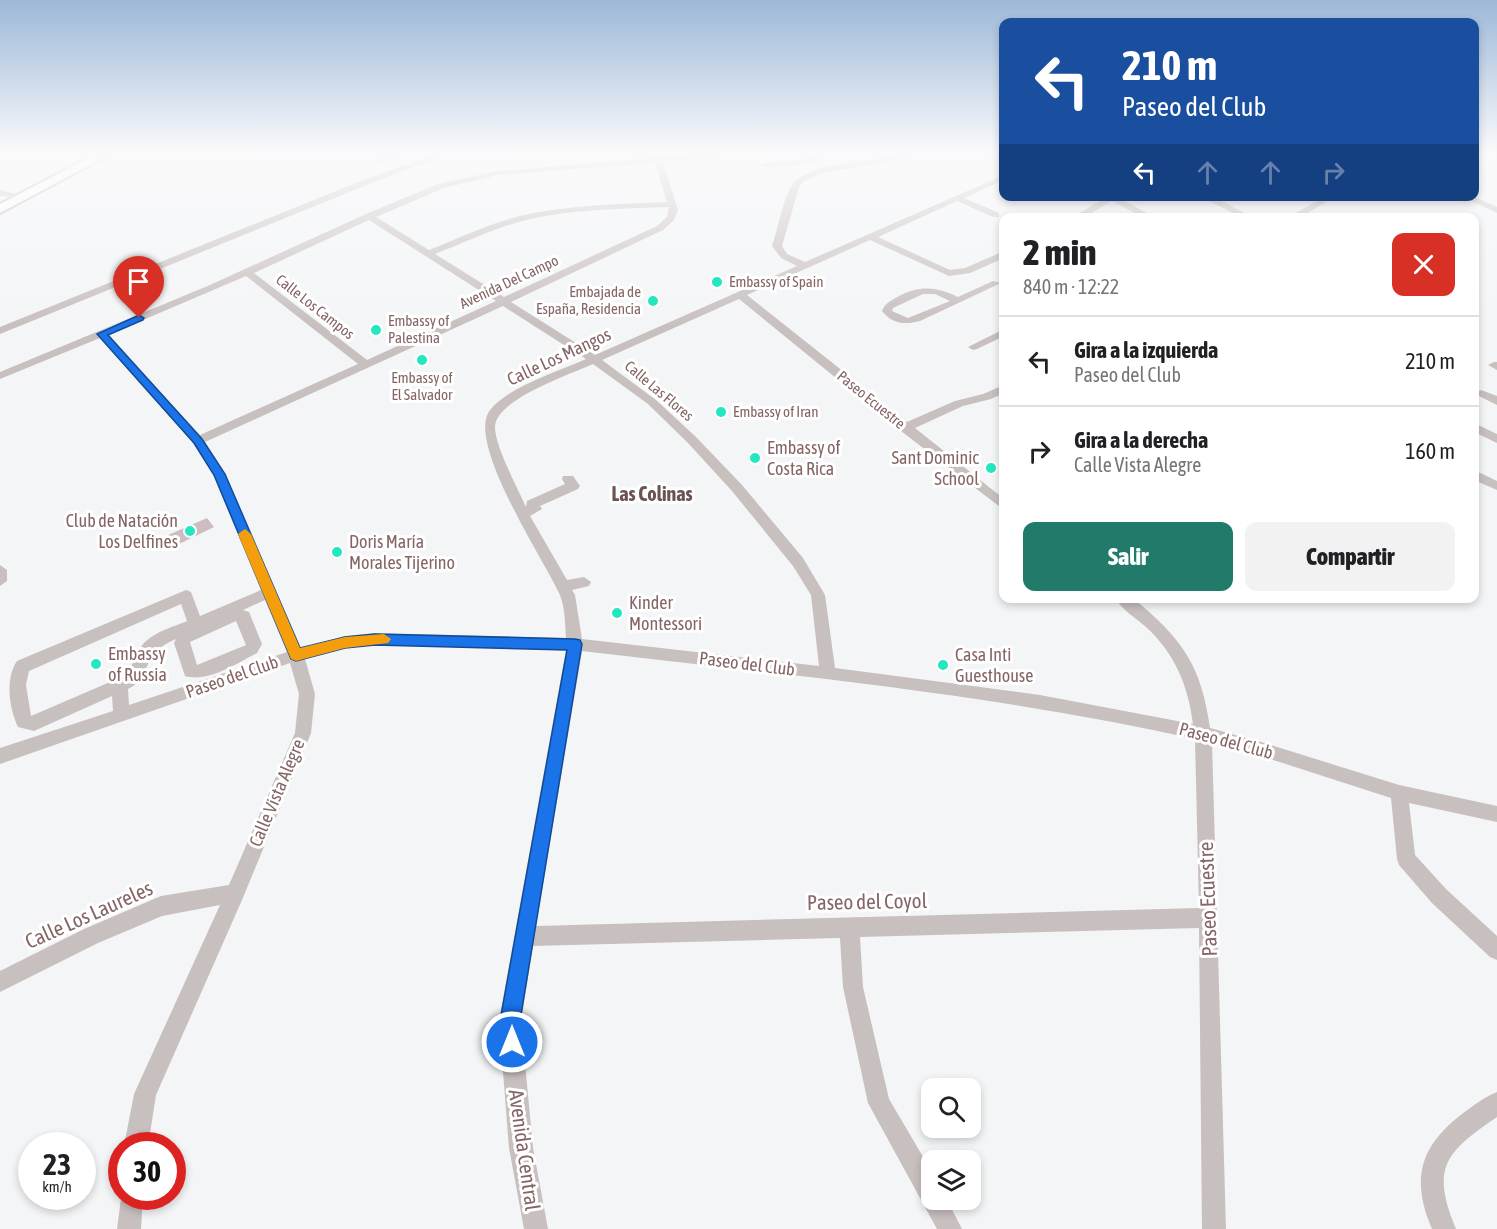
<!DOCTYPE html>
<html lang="es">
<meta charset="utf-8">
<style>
body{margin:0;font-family:"Asap Condensed",sans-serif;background:#f2f2f2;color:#202124;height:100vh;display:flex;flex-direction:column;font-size:22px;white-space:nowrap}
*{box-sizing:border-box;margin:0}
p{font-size:20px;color:#757577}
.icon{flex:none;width:33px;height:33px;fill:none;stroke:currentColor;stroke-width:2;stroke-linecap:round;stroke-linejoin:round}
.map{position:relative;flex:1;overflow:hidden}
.side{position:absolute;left:999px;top:213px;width:480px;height:390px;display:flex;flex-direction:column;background:#fff;border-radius:12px;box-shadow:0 3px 9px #0003}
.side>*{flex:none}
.hud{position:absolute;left:999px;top:18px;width:480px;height:183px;border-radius:12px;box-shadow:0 3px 9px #0003;background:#1a4fa0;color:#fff;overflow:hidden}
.fabs{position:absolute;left:921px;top:1078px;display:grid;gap:12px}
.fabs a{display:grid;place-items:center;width:60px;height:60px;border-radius:12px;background:#fff;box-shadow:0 3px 9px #0003;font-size:30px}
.speed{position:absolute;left:18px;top:1132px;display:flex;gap:12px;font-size:30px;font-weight:700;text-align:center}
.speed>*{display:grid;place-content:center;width:78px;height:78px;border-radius:50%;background:#fff;box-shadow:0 3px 9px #0003;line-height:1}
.speed small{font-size:15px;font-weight:400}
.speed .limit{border:9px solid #d22;background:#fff;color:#111}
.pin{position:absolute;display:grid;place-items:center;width:51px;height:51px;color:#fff;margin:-62px -26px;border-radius:50% 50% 50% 0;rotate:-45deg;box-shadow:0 0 6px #0007}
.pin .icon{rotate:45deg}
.me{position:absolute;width:66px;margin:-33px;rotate:0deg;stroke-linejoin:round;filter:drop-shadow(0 0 4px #0008)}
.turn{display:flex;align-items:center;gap:21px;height:126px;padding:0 24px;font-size:27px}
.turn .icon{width:78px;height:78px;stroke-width:2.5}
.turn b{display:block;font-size:42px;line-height:51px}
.lanes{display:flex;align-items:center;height:57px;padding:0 24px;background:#0003;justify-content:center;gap:30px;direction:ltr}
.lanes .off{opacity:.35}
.round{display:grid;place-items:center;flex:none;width:63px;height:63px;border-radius:12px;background:#f2f2f2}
.head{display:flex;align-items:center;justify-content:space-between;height:102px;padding:0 24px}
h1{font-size:36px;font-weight:800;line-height:45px}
.action{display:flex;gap:12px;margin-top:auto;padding:12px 24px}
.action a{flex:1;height:69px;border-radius:12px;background:#217a6a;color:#fff;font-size:24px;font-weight:800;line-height:69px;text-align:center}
.action a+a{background:#f2f2f2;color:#202124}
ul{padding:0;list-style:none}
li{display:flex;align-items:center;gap:18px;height:90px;padding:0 24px;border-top:2px solid #e0e0e0}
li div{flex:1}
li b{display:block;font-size:22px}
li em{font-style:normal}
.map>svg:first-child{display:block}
</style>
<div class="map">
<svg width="1497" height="1229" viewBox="0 0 1497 1229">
<rect width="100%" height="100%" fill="#f3f5f7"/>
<path fill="#cdbdc1" d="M 207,518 L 214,527 L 173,547 L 166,536 Z"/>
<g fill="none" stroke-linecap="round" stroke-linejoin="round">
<defs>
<path id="highway" d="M 94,155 L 109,155 L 0,213 L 0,204 Z"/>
</defs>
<use href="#highway" stroke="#bab3b3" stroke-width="4"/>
<path fill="#c8bfbf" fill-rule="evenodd" d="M 390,155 L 402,155 L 376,163 L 372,161 Z
M 435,155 L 446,155 L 374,182 L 0,334 L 0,327 L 368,178 Z
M 653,155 L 661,155 L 662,157 L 724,155 L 720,157 L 663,162 L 678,210 L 674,220 L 663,230 L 511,302 L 595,355 L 797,266 L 781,258 L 772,246 C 778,229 783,198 793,184 C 808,162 883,159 909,155 L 915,157 L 822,173 L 804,181 L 799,187 L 782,246 L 787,254 L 805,262 L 1004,175 L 1004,180 L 964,198 L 999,213 L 999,217 L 993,217 L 957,201 L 878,237 L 950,270 L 965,268 L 1004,251 L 1004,258 L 970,273 L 949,276 L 870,240 L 747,295 L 907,422 L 955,401 L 983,394 L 1004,385 L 1004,393 L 991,399 L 963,406 L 915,428 L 1004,499 L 1004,510 L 901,431 L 739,299 L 602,360 L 656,400 L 696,437 L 742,485 L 803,558 L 825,595 L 835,668 L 1040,695 L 1193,724 C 1188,685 1175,654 1146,627 C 1136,618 1122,610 1115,598 L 1133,598 C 1182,639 1201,664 1210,728 L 1261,742 L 1399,785 L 1497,806 L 1497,822 L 1409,803 L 1415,855 L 1446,889 L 1497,936 L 1497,960 L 1490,957 L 1432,903 L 1399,865 L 1397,859 L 1391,798 L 1261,756 L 1212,743 L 1226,1229 L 1202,1229 L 1199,928 L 860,937 L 863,987 L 889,1099 L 932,1172 L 932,1200 L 947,1200 L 962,1229 L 937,1229 L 868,1103 L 843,987 L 840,938 L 533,946 L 521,1021 L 533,1148 L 548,1229 L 524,1229 L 509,1148 L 499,1021 L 566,650 L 375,645 L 345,648 L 305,659 L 315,694 L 311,733 L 242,900 L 156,1095 L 148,1146 L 124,1146 L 134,1094 L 220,905 L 162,916 L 98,943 L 0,992 L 0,971 L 84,929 L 161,896 L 229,885 L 295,733 L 299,694 L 290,663 L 0,764 L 0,748 L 113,711 L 112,696 L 34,731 L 18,727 C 9,708 5,679 17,661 L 186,590 L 191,592 L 200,616 L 261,590 L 213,474 L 193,443 L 100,338 L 0,379 L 0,372 L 210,285 L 366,214 L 438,184 L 498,171 L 654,158 ZM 655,163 L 667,202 C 618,204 568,205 520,216 C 488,224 459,238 429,250 L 376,217 L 444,188 L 498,175 ZM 669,207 L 667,217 L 657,226 L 504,297 L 435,254 C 464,243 492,229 522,221 C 569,209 620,209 669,207 ZM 369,220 L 496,301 L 367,360 L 254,273 ZM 246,276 L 358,364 L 200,435 L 108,335 ZM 503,306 L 586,359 C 558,372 509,386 490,410 C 465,441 544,560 559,593 C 565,605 565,624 566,638 L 375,633 L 345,636 L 301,648 L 225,474 L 205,442 ZM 593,364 L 648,404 L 688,443 L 732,491 L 793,566 L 811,595 L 819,666 L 582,639 L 575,595 L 572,590 L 589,586 L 591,582 L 584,577 L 567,580 L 530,516 L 542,509 L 540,506 L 578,489 L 580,486 L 573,476 L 563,476 L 562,479 L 565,484 L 527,501 L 526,507 C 518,489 494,444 495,426 C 497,399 571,374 593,364 ZM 265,600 L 287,652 L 129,705 L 128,689 C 147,680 144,664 156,652 C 161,646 169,642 176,639 L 174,643 L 185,676 C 208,683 237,663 257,653 L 262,644 L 249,612 L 243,610 ZM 181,604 L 187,621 C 173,627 150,633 141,647 C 135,657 132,667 124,676 L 31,716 L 26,685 L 29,671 ZM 236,621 L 246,645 L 197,665 L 190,642 ZM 582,651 C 786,675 994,694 1195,739 L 1199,908 L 536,926 Z
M 816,156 L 819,156 L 819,160 C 806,163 771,171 761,165 L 775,161 L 792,162 Z
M 0,190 L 17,194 L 13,197 L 0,196 Z
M 1104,196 L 1116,196 L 1156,218 L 1144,218 L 1112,201 L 1083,218 L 1071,218 L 1105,198 Z
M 1200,196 L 1212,196 L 1254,218 L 1242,218 Z
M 1370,196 L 1379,196 L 1373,201 L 1370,200 Z
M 1461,196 L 1473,196 L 1497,207 L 1497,213 Z
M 1319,200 L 1326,202 L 1299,218 L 1287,218 Z
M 993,281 L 1001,283 L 920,321 C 905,325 892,324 882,311 C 885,303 892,300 899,296 C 921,285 937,287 958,297 ZM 923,294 L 935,294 L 950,301 L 908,318 L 892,311 L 893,308 Z
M 1004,329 L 1004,336 L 977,349 L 973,350 L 968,347 Z
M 1494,362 L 1497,362 L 1497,370 L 1488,365 Z
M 1481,390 L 1497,396 L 1497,405 L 1477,395 L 1475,393 Z
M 1474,423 L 1497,434 L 1497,443 L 1474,432 Z
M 1474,470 L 1497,481 L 1497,490 L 1474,480 Z
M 0,565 L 7,570 L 7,581 L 0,586 Z
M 1497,1092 L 1497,1117 C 1446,1152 1430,1167 1456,1229 L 1432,1229 C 1411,1180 1419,1147 1462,1114 C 1473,1106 1484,1097 1497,1092 Z
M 122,1191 L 122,1197 L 143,1197 L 141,1229 L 117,1229 Z"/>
<use href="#highway" fill="#fff" fill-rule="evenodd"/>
</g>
<linearGradient id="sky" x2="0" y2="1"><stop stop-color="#9db8d8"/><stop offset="0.47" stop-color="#fafafb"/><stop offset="1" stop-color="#fafafb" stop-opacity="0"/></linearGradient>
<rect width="1497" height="327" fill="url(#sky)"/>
<path fill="#1a73e8" stroke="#114b97" stroke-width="1.5" d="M 139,315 L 144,318 L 143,320 L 108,335 L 202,439 L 225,474 L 300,648 L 345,637 L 375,634 L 575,639 L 580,640 L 582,644 L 520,1021 L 521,1042 L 519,1049 L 512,1052 L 505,1049 L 500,1021 L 567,650 L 375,645 L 345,648 L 296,661 L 291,659 L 214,475 L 194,443 L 97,334 Z"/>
<path fill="#f59e0b" d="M 245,529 L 251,534 L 300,648 L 345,637 L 384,634 L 391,639 L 388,643 L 345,648 L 296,661 L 291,659 L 238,534 Z"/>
<g fill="#23e7bf" stroke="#fff" stroke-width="2">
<circle cx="717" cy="282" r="6"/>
<circle cx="653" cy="301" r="6"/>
<circle cx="376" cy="330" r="6"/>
<circle cx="422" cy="360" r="6"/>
<circle cx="721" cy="412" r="6"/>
<circle cx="755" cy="458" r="6"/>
<circle cx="991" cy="468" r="6"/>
<circle cx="190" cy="531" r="6"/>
<circle cx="337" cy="552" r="6"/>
<circle cx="617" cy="613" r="6"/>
<circle cx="96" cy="664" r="6"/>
<circle cx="943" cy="665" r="6"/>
</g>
<g text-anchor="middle" stroke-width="6" stroke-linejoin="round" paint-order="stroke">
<g font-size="15" fill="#856565" stroke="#fff">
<text transform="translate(509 282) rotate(-25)" y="5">Avenida Del Campo</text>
<text transform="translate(315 307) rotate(38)" y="5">Calle Los Campos</text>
<text transform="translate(659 391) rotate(40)" y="5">Calle Las Flores</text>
<text transform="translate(871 400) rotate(39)" y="5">Paseo Ecuestre</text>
</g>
<g font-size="15" fill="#856565" stroke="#fff" text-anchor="start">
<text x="729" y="287">Embassy of Spain</text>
<text x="641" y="297" text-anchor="end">Embajada de<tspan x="641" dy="17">España, Residencia</tspan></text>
<text x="388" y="326">Embassy of<tspan x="388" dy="17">Palestina</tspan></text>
<text x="422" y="383" text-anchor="middle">Embassy of<tspan x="422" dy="17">El Salvador</tspan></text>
<text x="733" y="417">Embassy of Iran</text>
</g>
<g font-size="18" fill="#856565" stroke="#fff">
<text transform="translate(559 357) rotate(-25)" y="6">Calle Los Mangos</text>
<text transform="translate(747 664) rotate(7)" y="6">Paseo del Club</text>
<text transform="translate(232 677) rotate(-19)" y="6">Paseo del Club</text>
<text transform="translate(1226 741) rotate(15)" y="6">Paseo del Club</text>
<text transform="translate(277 793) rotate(-67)" y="6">Calle Vista Alegre</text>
</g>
<g font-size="18" fill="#856565" stroke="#fff" text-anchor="start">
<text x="767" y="454">Embassy of<tspan x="767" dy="21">Costa Rica</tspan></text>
<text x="979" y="464" text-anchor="end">Sant Dominic<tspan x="979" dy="21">School</tspan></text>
<text x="178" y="527" text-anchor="end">Club de Natación<tspan x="178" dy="21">Los Delfines</tspan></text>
<text x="349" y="548">Doris María<tspan x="349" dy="21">Morales Tijerino</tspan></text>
<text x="629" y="609">Kinder<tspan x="629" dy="21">Montessori</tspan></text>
<text x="108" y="660">Embassy<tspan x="108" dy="21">of Russia</tspan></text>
<text x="955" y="661">Casa Inti<tspan x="955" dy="21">Guesthouse</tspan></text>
</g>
<g font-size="20" font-weight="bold" fill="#6a5353" stroke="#fff">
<text x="652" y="501">Las Colinas</text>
</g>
<g font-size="21" fill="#856565" stroke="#fff">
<text transform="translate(1208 899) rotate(-92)" y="7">Paseo Ecuestre</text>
<text transform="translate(867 902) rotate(-1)" y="7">Paseo del Coyol</text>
<text transform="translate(89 915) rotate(-24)" y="7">Calle Los Laureles</text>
<text transform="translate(524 1150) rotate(82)" y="7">Avenida Central</text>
</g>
</g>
</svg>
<div class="fabs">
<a><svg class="icon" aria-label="search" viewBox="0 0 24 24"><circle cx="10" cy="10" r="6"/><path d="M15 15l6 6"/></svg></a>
<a><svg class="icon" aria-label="layers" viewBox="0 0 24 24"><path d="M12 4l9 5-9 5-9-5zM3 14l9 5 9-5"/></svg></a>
</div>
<div class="speed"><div>23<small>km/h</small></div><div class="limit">30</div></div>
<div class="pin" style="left:139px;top:318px;background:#d93025"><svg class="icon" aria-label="arrive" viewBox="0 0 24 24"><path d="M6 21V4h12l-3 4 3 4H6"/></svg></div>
<svg class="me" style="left:512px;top:1042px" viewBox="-20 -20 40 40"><circle r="17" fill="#1a73e8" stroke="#fff" stroke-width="3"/><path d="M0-11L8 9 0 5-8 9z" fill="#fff"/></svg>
<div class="hud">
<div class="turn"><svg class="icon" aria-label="left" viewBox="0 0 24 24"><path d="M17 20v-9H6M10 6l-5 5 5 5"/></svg><div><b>210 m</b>Paseo del Club</div></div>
<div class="lanes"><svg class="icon" aria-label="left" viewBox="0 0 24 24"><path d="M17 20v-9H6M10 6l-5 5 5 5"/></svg><svg class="icon off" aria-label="ahead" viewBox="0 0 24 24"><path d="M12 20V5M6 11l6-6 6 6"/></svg><svg class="icon off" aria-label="ahead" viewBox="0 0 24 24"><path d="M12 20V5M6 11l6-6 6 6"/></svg><svg class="icon off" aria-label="right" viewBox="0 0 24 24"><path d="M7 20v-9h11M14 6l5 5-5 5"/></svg></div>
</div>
<section class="side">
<div class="head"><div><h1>2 min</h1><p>840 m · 12:22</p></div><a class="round" style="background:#d93025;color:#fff"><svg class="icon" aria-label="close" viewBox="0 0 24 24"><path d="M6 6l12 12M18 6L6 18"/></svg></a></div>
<ul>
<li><svg class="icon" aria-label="left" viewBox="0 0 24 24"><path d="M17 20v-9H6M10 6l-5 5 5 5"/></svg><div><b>Gira a la izquierda</b><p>Paseo del Club</p></div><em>210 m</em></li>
<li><svg class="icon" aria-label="right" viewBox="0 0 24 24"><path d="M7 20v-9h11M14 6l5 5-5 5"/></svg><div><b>Gira a la derecha</b><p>Calle Vista Alegre</p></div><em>160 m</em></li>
</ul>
<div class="action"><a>Salir</a><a>Compartir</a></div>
</section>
</div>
